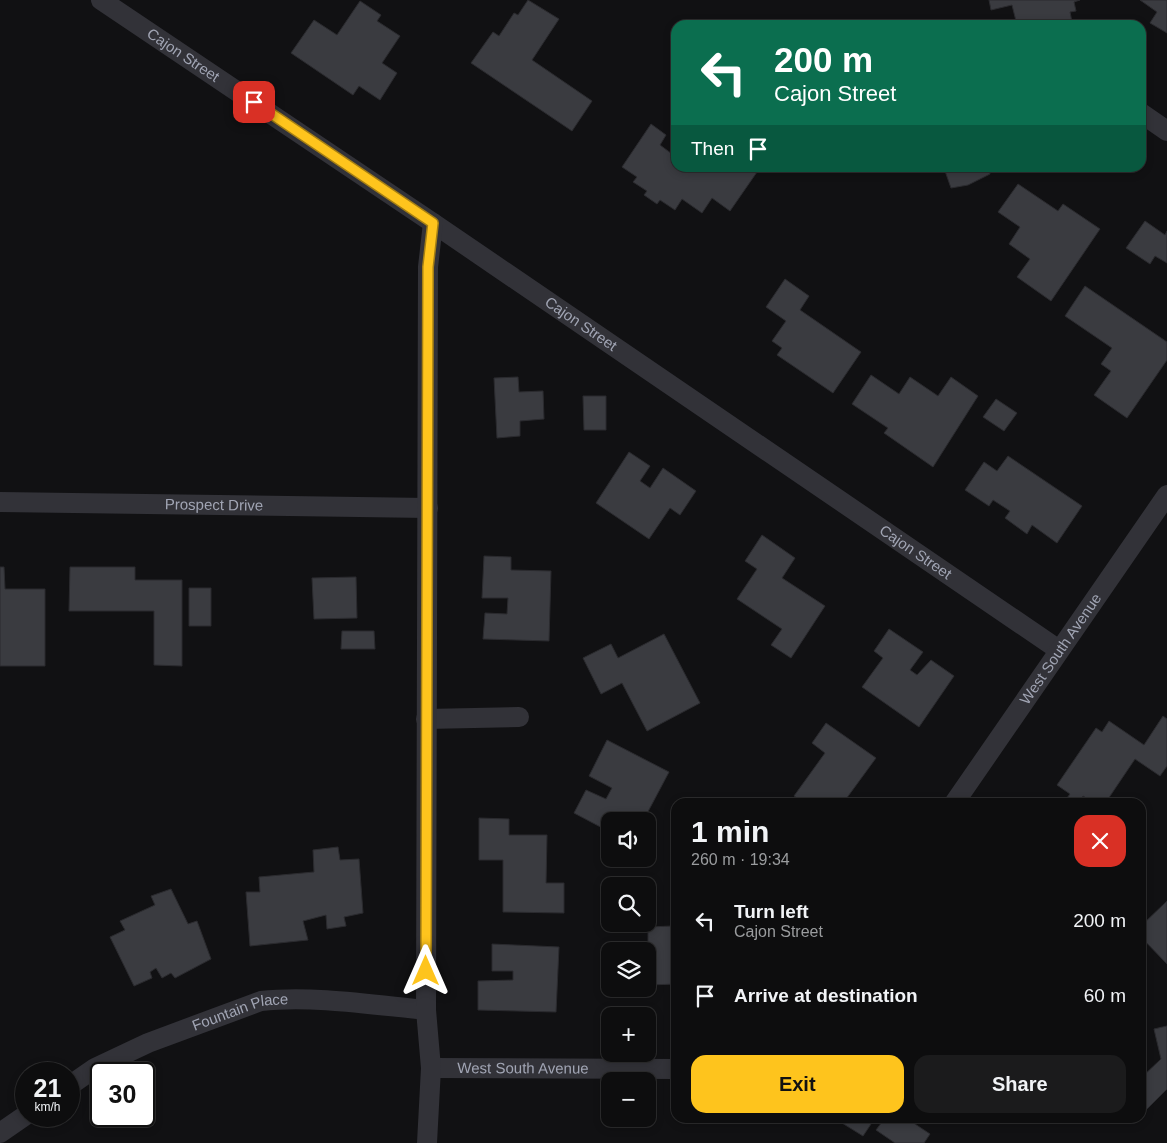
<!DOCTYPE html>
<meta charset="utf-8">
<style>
body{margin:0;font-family:Helvetica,sans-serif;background:#1b1b1c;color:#f1f3f6;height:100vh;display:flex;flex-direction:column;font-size:19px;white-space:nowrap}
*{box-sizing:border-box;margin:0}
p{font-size:16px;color:#9a9c9e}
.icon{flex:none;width:28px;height:28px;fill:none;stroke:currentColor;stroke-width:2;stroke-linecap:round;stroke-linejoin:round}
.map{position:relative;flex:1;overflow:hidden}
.panel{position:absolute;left:671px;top:798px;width:475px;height:325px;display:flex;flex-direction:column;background:#0d0d0e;border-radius:15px;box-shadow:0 2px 8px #0003,0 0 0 1px #2d2d2e}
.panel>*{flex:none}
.guide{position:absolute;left:671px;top:20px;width:475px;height:152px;border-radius:15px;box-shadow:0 2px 8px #0003,0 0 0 1px #2d2d2e;background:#0b6e4f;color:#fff;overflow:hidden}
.tools{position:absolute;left:601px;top:812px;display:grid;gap:10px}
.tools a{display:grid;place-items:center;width:55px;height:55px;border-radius:10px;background:#0d0d0e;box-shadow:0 2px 8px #0003,0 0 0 1px #2d2d2e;font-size:25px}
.speed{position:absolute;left:15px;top:1062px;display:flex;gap:10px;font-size:25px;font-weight:700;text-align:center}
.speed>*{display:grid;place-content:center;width:65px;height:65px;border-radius:50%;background:#0d0d0e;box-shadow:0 2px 8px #0003,0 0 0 1px #2d2d2e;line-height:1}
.speed small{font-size:12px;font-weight:400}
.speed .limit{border:2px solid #111;border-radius:8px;background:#fff;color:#111}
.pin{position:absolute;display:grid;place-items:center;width:42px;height:42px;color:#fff;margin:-21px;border-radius:10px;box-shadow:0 2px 8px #0006}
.me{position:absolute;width:55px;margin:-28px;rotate:0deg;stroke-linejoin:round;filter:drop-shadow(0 0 4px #0008)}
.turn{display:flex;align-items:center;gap:18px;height:105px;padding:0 20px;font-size:22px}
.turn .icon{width:65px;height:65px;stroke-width:2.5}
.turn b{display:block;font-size:35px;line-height:42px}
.then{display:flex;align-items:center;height:48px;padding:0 20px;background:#0003;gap:10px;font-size:19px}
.round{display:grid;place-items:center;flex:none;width:52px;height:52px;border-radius:15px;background:#1b1b1c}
.summary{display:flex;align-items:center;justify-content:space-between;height:85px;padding:0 20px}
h1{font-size:30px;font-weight:700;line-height:38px}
.cta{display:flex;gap:10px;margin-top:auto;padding:10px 20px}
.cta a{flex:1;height:58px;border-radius:15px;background:#fec41d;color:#111;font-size:20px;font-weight:700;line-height:58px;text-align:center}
.cta a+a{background:#1b1b1c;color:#f1f3f6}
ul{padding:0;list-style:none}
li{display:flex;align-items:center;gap:15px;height:75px;padding:0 20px}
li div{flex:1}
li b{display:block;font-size:19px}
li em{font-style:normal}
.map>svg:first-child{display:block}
</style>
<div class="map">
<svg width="1167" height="1143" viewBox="0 0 1167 1143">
<rect width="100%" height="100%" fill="#111113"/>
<path fill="#3a3b40" stroke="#2b2b2f" d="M 528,0 L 559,19 L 532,60 L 592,101 L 572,131 L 471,63 L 493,32 L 499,36 L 514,13 L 518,15 Z
M 989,0 L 1080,0 L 1074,2 L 1076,11 L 1070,12 L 1072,22 L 1060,25 L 1033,25 L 1032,22 L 1017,25 L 1012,5 L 991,10 Z
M 1140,0 L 1167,0 L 1167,33 L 1150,23 L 1157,12 Z
M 360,1 L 381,15 L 377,21 L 400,36 L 382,63 L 397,73 L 380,100 L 359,86 L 353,95 L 291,53 L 314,20 L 337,35 Z
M 651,124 L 666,135 L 660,145 L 676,157 L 676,168 L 692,168 L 695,170 L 697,168 L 718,169 L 750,168 L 757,172 L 730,211 L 712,198 L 702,213 L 682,199 L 675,210 L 660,200 L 657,204 L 644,195 L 647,191 L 633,182 L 637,177 L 622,167 Z
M 944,168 L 989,168 L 990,174 L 968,185 L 951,188 Z
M 1018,184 L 1058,211 L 1063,204 L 1100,229 L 1051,301 L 1017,277 L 1030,259 L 1009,244 L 1020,227 L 998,212 Z
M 1145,221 L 1165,235 L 1167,231 L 1167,263 L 1155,256 L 1150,264 L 1126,248 Z
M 785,279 L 809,296 L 800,310 L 861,352 L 833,393 L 777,355 L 782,348 L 772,341 L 786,321 L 766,307 Z
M 1085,286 L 1167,342 L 1167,360 L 1127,418 L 1094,395 L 1111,371 L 1101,364 L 1112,348 L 1065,316 Z
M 871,375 L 899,394 L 910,377 L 938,396 L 951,377 L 978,396 L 933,467 L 884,433 L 888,428 L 852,404 Z
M 518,377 L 519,392 L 543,391 L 544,419 L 520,421 L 520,436 L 497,438 L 494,378 Z
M 583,396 L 606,396 L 606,430 L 584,430 Z
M 996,399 L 1017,413 L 1004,431 L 983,417 Z
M 629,452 L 650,466 L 640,481 L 650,488 L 663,468 L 696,491 L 680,515 L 670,508 L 649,539 L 596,503 Z
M 1008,456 L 1082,506 L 1057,543 L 1032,525 L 1027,534 L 1005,518 L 1010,511 L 993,500 L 989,506 L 965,490 L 984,462 L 997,471 Z
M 762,535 L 795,558 L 782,578 L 825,606 L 791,658 L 771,645 L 782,629 L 737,599 L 757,569 L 745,561 Z
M 484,556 L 511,557 L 511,570 L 551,571 L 549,641 L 483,639 L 485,613 L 507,614 L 508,598 L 482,598 Z
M 0,567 L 4,567 L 5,589 L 45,589 L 45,666 L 0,666 Z
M 70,567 L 135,567 L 135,580 L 182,580 L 182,666 L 154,665 L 154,611 L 69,611 Z
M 356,577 L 357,618 L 314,619 L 312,578 Z
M 189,588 L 211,588 L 211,626 L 189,626 Z
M 889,629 L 923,652 L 910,670 L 917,675 L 931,660 L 954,676 L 919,727 L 862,687 L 883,658 L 874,651 Z
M 342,631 L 374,631 L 375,649 L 341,649 Z
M 664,634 L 700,703 L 647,731 L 622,683 L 601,694 L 583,658 L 611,644 L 618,658 Z
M 1163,716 L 1167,719 L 1167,766 L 1160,776 L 1135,759 L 1106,802 L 1093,802 L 1083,796 L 1079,802 L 1074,802 L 1067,798 L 1070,794 L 1057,785 L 1096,728 L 1102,732 L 1109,721 L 1144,745 Z
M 826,723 L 876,758 L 846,799 L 852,802 L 803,802 L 794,796 L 825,753 L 812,743 Z
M 607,740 L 669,772 L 643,821 L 610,821 L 610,832 L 574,813 L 586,790 L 606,799 L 612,788 L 589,776 Z
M 479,818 L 509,819 L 509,835 L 547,835 L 546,883 L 564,883 L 564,913 L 503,912 L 503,860 L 479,860 Z
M 338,847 L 340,860 L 359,859 L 363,913 L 344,917 L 346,926 L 327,929 L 326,915 L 303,921 L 308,940 L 250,946 L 246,892 L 260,892 L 259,877 L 314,872 L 313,850 Z
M 171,889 L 188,924 L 197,921 L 211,959 L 175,978 L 171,973 L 162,978 L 156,968 L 150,972 L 152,978 L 134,986 L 110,937 L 125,930 L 120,921 L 155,905 L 151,896 Z
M 1167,901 L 1167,964 L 1141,937 L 1141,926 Z
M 673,926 L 673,942 L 676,942 L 676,984 L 648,985 L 648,927 Z
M 492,944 L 559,947 L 556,1012 L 478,1010 L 478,981 L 513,980 L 513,971 L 492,971 Z
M 1167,1026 L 1167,1089 L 1141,1115 L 1141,1078 L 1161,1059 L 1154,1029 Z
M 834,1118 L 875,1118 L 863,1136 Z
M 885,1118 L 906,1118 L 930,1134 L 924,1143 L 895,1143 L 876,1130 Z"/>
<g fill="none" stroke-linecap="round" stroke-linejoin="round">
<g stroke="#323238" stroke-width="20">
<path id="s1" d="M 101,0 L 433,223 L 1059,650"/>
<path d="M 1141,113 L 1167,131"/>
<path id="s2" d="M 0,502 L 428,508"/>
<path d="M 426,719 L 519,717"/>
<path id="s3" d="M 955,802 L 1167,495"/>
<path id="s4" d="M 431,1068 L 676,1069"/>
<path id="s5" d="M 69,1086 L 95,1068 L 148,1043 L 261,1001 C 311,995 375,1005 426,1010"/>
<path d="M 0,1133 L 26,1115"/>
<path d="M 427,1143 L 431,1068 L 426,1010 L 428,267 L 433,223"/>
</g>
</g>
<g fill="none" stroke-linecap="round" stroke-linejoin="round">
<defs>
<path id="route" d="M 254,102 L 433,223 L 428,267 L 426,971"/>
</defs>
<use href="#route" stroke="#a57f13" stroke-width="12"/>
<use href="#route" stroke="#fec41d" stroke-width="9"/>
</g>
<g text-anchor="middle" stroke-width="5" stroke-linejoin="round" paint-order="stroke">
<g font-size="15" fill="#a1a5b4" stroke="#0c0c0d">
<text dy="5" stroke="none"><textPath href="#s1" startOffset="99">Cajon Street</textPath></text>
<text dy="5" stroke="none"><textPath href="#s1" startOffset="579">Cajon Street</textPath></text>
<text dy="5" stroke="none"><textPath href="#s2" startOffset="214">Prospect Drive</textPath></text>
<text dy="5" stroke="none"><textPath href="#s1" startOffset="984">Cajon Street</textPath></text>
<text dy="5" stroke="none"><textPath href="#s3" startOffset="186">West South Avenue</textPath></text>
<text dy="5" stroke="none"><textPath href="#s5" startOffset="188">Fountain Place</textPath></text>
<text dy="5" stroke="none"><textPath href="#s4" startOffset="92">West South Avenue</textPath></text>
</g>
</g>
</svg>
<div class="tools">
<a><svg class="icon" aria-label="sound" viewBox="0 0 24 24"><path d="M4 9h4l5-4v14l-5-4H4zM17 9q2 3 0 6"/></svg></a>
<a><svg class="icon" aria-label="search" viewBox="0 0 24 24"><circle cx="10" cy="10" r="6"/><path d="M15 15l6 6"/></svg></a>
<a><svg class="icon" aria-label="layers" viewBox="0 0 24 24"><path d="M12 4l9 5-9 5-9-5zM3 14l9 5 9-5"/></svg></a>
<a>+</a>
<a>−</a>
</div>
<div class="speed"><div>21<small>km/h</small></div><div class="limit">30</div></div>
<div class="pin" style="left:254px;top:102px;background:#d93025"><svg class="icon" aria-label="arrive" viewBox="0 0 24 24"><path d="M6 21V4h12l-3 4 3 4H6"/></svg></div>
<svg class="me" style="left:426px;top:971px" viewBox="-20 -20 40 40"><path d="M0-17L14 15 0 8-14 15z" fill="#fec41d" stroke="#fff" stroke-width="4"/></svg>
<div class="guide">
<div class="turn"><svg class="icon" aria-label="left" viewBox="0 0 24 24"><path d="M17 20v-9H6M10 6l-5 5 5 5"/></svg><div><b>200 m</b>Cajon Street</div></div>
<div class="then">Then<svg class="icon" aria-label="arrive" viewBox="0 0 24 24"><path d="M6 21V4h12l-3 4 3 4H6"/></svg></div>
</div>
<section class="panel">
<div class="summary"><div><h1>1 min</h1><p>260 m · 19:34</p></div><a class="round" style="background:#d93025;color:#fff"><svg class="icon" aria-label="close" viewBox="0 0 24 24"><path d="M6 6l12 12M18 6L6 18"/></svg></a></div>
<ul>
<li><svg class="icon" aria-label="left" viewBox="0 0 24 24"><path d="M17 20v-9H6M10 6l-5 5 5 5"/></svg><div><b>Turn left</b><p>Cajon Street</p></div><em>200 m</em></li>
<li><svg class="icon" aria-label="arrive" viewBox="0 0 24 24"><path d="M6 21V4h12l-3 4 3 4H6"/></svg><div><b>Arrive at destination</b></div><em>60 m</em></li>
</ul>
<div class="cta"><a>Exit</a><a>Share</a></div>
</section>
</div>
